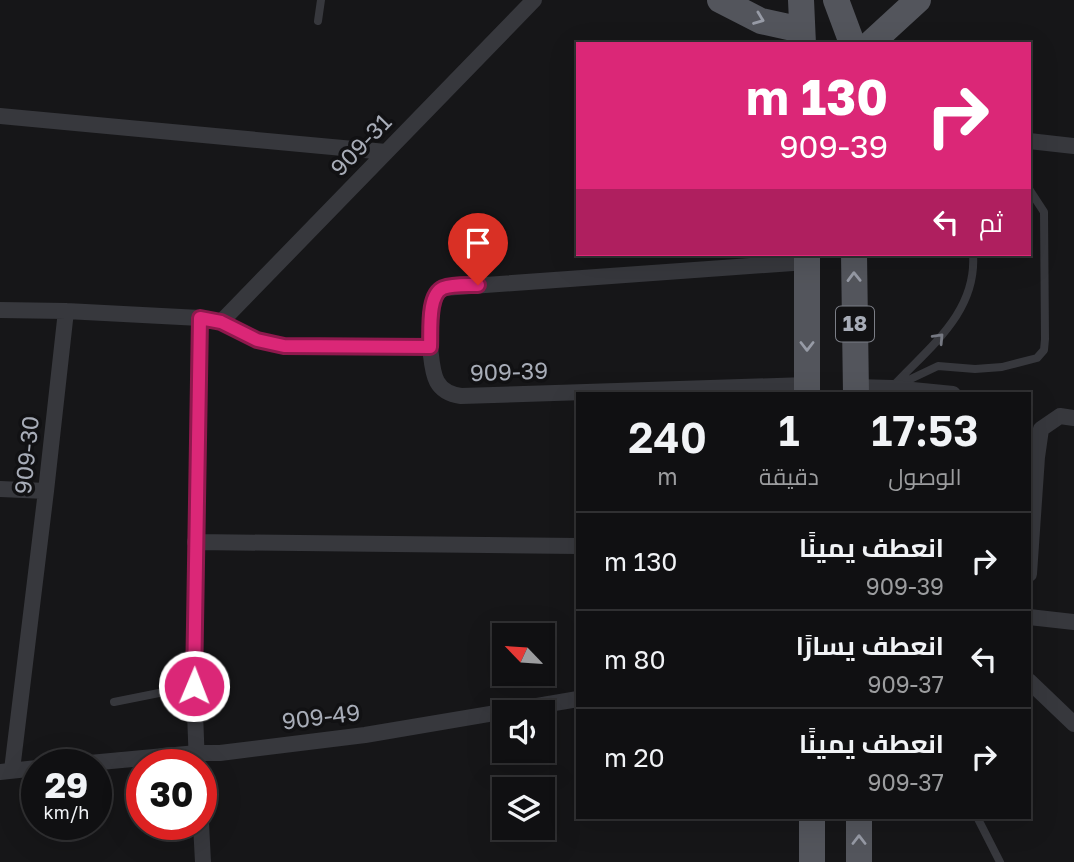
<!DOCTYPE html>
<html lang="ar">
<meta charset="utf-8">
<style>
body{margin:0;font-family:"Golos Text",Cairo,sans-serif;background:#1e1e20;color:#f1f3f6;direction:rtl;height:100vh;display:flex;flex-direction:column;font-size:26px;white-space:nowrap}
*{box-sizing:border-box;margin:0}
p{font-size:23px;color:#9c9d9f}
.icon{flex:none;width:38px;height:38px;fill:none;stroke:currentColor;stroke-width:2;stroke-linecap:round;stroke-linejoin:round}
.map{position:relative;flex:1;overflow:hidden;direction:ltr}
.details{position:absolute;left:576px;top:392px;width:455px;height:427px;display:flex;flex-direction:column;background:#101012;border-radius:0px;box-shadow:0 7px 28px #0002,0 0 0 2px #303032;direction:rtl}
.details>*{flex:none}
.guide{position:absolute;left:576px;top:42px;width:455px;height:214px;border-radius:0px;box-shadow:0 7px 28px #0002,0 0 0 2px #303032;direction:rtl;background:#db2777;color:#fff;overflow:hidden}
.needle{width:46px;rotate:295deg}
.buttons{position:absolute;left:492px;top:623px;display:grid;gap:14px}
.buttons a{display:grid;place-items:center;width:63px;height:63px;border-radius:0px;background:#101012;box-shadow:0 7px 28px #0002,0 0 0 2px #303032;font-size:35px}
.speed{position:absolute;left:21px;top:749px;display:flex;gap:14px;font-size:35px;font-weight:700;text-align:center}
.speed>*{display:grid;place-content:center;width:91px;height:91px;border-radius:50%;background:#101012;box-shadow:0 7px 28px #0002,0 0 0 2px #303032;line-height:1}
.speed small{font-size:18px;font-weight:400}
.speed .limit{border:10px solid #d22;background:#fff;color:#111}
.pin{position:absolute;display:grid;place-items:center;width:60px;height:60px;color:#fff;margin:-72px -30px;border-radius:50% 50% 50% 0;rotate:-45deg;box-shadow:0 0 7px #0007}
.pin .icon{rotate:45deg}
.me{position:absolute;width:77px;margin:-38px;rotate:1deg;stroke-linejoin:round;filter:drop-shadow(0 0 5px #0008)}
.turn{display:flex;align-items:center;gap:24px;height:147px;padding:0 28px;font-size:32px}
.turn .icon{width:91px;height:91px;stroke-width:2.5}
.turn b{display:block;font-size:49px;line-height:60px}
.then{display:flex;align-items:center;height:66px;padding:0 28px;background:#0003;gap:14px;font-size:26px}
.eta{display:flex;justify-content:space-evenly;align-items:center;height:119px;text-align:center}
.eta b{font-size:42px;font-weight:600;line-height:49px}
ul{padding:0;list-style:none}
li{display:flex;align-items:center;gap:21px;height:98px;padding:0 28px;border-top:2px solid #303032}
li div{flex:1}
li b{display:block;font-size:26px}
li em{font-style:normal}
.map>svg:first-child{display:block}
</style>
<div class="map">
<svg width="1074" height="862" viewBox="0 0 1074 862">
<rect width="100%" height="100%" fill="#161618"/>
<g fill="none" stroke-linecap="round" stroke-linejoin="round">
<path stroke="#37383d" stroke-width="8" d="M 318,21 L 321,0
M 896,383 C 932,345 977,311 973,254
M 898,385 L 938,366 L 975,369 L 1002,367 L 1037,358 L 1044,350 L 1045,339 L 1044,212 L 1029,189
M 114,702 L 194,686
M 977,817 L 1000,862"/>
<path stroke="#37383d" stroke-width="16" d="M 0,116 L 386,152
M 1029,141 L 1074,146
M 0,310 L 66,311 L 200,318 L 221,322 L 257,340 L 284,346 L 430,347 C 433,371 432,392 461,396 L 807,385
M 221,322 L 534,0
M 430,347 C 431,328 426,300 443,288 L 807,262
M 856,387 L 892,388 L 953,394
M 0,489 L 46,491
M 195,542 L 578,546
M 1029,574 L 1037,457 L 1041,429 L 1060,416 L 1074,418
M 1029,617 L 1074,622
M 1029,681 L 1074,724
M 68,765 L 197,753 L 220,753 L 365,735 L 578,699
M 197,765 L 194,686 L 200,318
M 12,770 L 46,491 L 66,311
M 0,772 L 37,768
M 201,824 L 203,862"/>
<path stroke="#53555c" stroke-width="26" d="M 720,0 L 761,21 L 802,30
M 801,0 L 803,44
M 836,0 L 852,43
M 870,44 L 918,0
M 854,254 L 856,394
M 807,394 L 807,254
M 859,817 L 859,862
M 812,862 L 812,817"/>
</g>
<defs><path id="oneway-chevron" d="M-2-3.5L2.5 0L-2 3.5" fill="none" stroke-width="1.6" stroke-linecap="round" stroke-linejoin="round" transform="scale(1.75)"/></defs>
<g stroke="#979ba6">
<use href="#oneway-chevron" transform="translate(759 19) rotate(21)"/>
<use href="#oneway-chevron" transform="translate(854 277) rotate(-91)"/>
<use href="#oneway-chevron" transform="translate(807 346) rotate(90)"/>
<use href="#oneway-chevron" transform="translate(859 840) rotate(-90)"/>
</g>
<use stroke="#757881" href="#oneway-chevron" transform="translate(939 338) rotate(-47)"/>
<g fill="none" stroke-linecap="round" stroke-linejoin="round">
<defs>
<path id="route" d="M 194,686 L 200,318 L 221,322 L 257,340 L 284,346 L 430,347 C 431,332 427,295 443,288 C 453,284 467,285 478,285"/>
</defs>
<use href="#route" stroke="#8e194d" stroke-width="18"/>
<use href="#route" stroke="#db2777" stroke-width="12"/>
</g>
<g text-anchor="middle" stroke-width="7" stroke-linejoin="round" paint-order="stroke">
<rect fill="#111113" stroke="#7b7e86" stroke-width="2" x="836" y="306.5" width="38" height="35" rx="5"/>
<g font-size="21" font-weight="bold" fill="#a8adb8">
<text x="855" y="331">18</text>
</g>
<g font-size="23" fill="#a8adb8" stroke="#111113">
<text transform="translate(361 145) rotate(-46)" y="8">909-31</text>
<text transform="translate(509 372) rotate(-2)" y="8">909-39</text>
<text transform="translate(27 455) rotate(-84)" y="8">909-30</text>
<text transform="translate(321 717) rotate(-7)" y="8">909-49</text>
</g>
</g>
</svg>
<div class="buttons">
<a><svg class="needle" viewBox="-14 -14 28 28"><path d="M0-13l5 13h-10z" fill="#e53935"/><path d="M0 13l5-13h-10z" fill="#9c9d9f"/></svg></a>
<a><svg class="icon" aria-label="sound" viewBox="0 0 24 24"><path d="M4 9h4l5-4v14l-5-4H4zM17 9q2 3 0 6"/></svg></a>
<a><svg class="icon" aria-label="layers" viewBox="0 0 24 24"><path d="M12 4l9 5-9 5-9-5zM3 14l9 5 9-5"/></svg></a>
</div>
<div class="speed"><div>29<small>km/h</small></div><div class="limit">30</div></div>
<div class="pin" style="left:478px;top:285px;background:#d93025"><svg class="icon" aria-label="arrive" viewBox="0 0 24 24"><path d="M6 21V4h12l-3 4 3 4H6"/></svg></div>
<svg class="me" style="left:194px;top:686px" viewBox="-20 -20 40 40"><circle r="17" fill="#db2777" stroke="#fff" stroke-width="3"/><path d="M0-11L8 9 0 5-8 9z" fill="#fff"/></svg>
<div class="guide">
<div class="turn"><svg class="icon" aria-label="right" viewBox="0 0 24 24"><path d="M7 20v-9h11M14 6l5 5-5 5"/></svg><div><b>130 m</b>909-39</div></div>
<div class="then">ثم<svg class="icon" aria-label="left" viewBox="0 0 24 24"><path d="M17 20v-9H6M10 6l-5 5 5 5"/></svg></div>
</div>
<section class="details">
<div class="eta">
<div><b>17:53</b><p>الوصول</p></div>
<div><b>1</b><p>دقيقة</p></div>
<div><b>240</b><p>m</p></div>
</div>
<ul>
<li><svg class="icon" aria-label="right" viewBox="0 0 24 24"><path d="M7 20v-9h11M14 6l5 5-5 5"/></svg><div><b>انعطف يمينًا</b><p>909-39</p></div><em>130 m</em></li>
<li><svg class="icon" aria-label="left" viewBox="0 0 24 24"><path d="M17 20v-9H6M10 6l-5 5 5 5"/></svg><div><b>انعطف يسارًا</b><p>909-37</p></div><em>80 m</em></li>
<li><svg class="icon" aria-label="right" viewBox="0 0 24 24"><path d="M7 20v-9h11M14 6l5 5-5 5"/></svg><div><b>انعطف يمينًا</b><p>909-37</p></div><em>20 m</em></li>
</ul>
</section>
</div>
